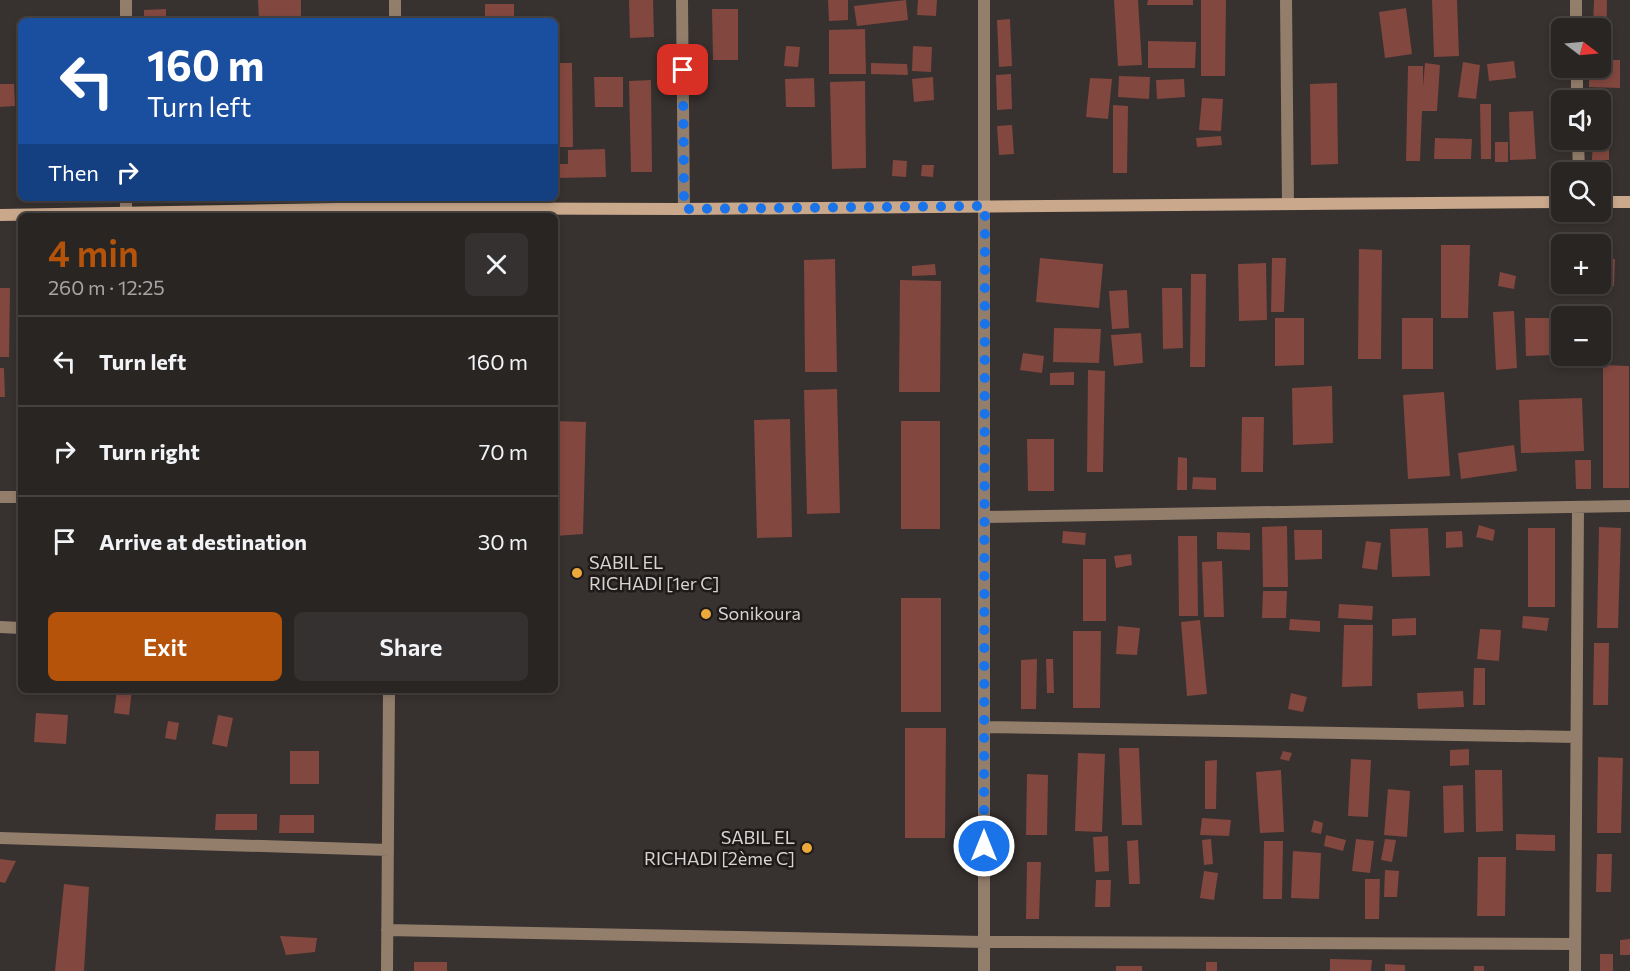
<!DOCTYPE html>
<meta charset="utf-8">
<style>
body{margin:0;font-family:Commissioner,sans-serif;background:#353130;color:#f1f3f6;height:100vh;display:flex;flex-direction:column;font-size:22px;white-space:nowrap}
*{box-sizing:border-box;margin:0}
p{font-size:20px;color:#a5a5a6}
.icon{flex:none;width:33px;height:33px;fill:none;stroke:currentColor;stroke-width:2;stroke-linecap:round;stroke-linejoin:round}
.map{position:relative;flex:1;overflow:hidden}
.details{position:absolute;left:18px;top:213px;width:540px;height:480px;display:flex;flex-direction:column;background:#292523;border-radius:9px;box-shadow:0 3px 9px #0003,0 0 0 2px #454241}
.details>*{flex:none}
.banner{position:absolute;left:18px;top:18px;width:540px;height:183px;border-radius:9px;box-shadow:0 3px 9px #0003,0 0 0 2px #454241;background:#1a4fa0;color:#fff;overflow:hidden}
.needle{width:39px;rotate:106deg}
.buttons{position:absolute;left:1551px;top:18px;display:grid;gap:12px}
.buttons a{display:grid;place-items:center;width:60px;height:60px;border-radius:9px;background:#292523;box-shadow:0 3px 9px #0003,0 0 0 2px #454241;font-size:30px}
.pin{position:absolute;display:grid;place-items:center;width:51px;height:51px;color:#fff;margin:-26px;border-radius:12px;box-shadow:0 3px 9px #0006}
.me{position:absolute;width:66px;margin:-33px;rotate:0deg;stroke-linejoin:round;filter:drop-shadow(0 0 4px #0008)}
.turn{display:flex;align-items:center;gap:21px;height:126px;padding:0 30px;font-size:27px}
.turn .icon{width:78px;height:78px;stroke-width:2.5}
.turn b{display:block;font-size:42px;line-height:51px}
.then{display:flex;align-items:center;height:57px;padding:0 30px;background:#0003;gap:12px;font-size:22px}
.round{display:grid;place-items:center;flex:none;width:63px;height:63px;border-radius:9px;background:#353130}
.overview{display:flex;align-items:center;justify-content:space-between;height:102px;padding:0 30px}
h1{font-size:36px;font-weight:600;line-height:45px;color:#b45309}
.action{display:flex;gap:12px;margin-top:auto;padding:12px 30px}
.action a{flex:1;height:69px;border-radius:9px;background:#b45309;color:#fff;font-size:24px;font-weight:600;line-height:69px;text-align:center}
.action a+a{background:#353130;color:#f1f3f6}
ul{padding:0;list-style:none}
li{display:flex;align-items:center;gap:18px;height:90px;padding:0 30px;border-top:2px solid #454241}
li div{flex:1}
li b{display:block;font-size:22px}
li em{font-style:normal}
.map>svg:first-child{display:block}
</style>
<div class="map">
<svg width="1630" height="971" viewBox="0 0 1630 971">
<rect width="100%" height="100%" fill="#37312f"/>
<path fill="#82473f" d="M 258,0 L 301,0 L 301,21 L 259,21 Z
M 629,0 L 653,0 L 654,37 L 630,38 Z
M 828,0 L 848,0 L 848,20 L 829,21 Z
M 906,0 L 908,20 L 857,26 L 854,6 Z
M 918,0 L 937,0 L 936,16 L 917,15 Z
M 1114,0 L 1138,0 L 1142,65 L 1118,66 Z
M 1148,0 L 1193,0 L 1193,5 L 1147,5 Z
M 1201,0 L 1226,0 L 1225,76 L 1201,76 Z
M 1432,0 L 1457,0 L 1459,56 L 1434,57 Z
M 1594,0 L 1607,0 L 1606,52 L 1600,52 L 1600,28 L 1593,28 Z
M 485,4 L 514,4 L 514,21 L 485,21 Z
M 1406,8 L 1412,54 L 1385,58 L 1379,12 Z
M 166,9 L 166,21 L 144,21 L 144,10 Z
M 712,9 L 738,9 L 738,60 L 713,60 Z
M 56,16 L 82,16 L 83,21 L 56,21 Z
M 1010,19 L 1012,66 L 999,67 L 997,20 Z
M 865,29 L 866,74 L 829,74 L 829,30 Z
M 1148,41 L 1196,42 L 1195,68 L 1148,68 Z
M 786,46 L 800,47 L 798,67 L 784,66 Z
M 913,46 L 932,47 L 931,72 L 912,71 Z
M 1600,60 L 1620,60 L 1620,88 L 1589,87 L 1589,68 L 1600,68 Z
M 1514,61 L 1516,78 L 1489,81 L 1487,64 Z
M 1463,62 L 1480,65 L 1476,99 L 1458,97 Z
M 555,63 L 572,63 L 573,147 L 555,147 Z
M 871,63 L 907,64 L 908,75 L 871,74 Z
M 1425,63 L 1440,65 L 1437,111 L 1422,111 L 1420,161 L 1406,161 L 1408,66 L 1423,66 L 1423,87 Z
M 1011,74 L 1012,109 L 997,110 L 996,75 Z
M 1119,76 L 1150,77 L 1149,99 L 1118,97 Z
M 594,77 L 623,77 L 623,107 L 595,107 Z
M 933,77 L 934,100 L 914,102 L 912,79 Z
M 814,78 L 815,107 L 786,107 L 785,79 Z
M 1090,78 L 1112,79 L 1108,119 L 1086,117 Z
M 1184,79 L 1185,97 L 1157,99 L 1156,80 Z
M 651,80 L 652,172 L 631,172 L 629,81 Z
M 865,81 L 866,168 L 832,169 L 830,82 Z
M 1337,83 L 1338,164 L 1311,165 L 1310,84 Z
M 0,84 L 14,84 L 15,106 L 0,107 Z
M 1202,98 L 1223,99 L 1221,131 L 1199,130 Z
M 1600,99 L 1609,99 L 1609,160 L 1592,160 L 1593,140 L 1600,140 Z
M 1480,104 L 1491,104 L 1491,159 L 1481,159 Z
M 1113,105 L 1128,106 L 1127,173 L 1113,173 Z
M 1533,111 L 1536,159 L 1510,160 L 1509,112 Z
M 1012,125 L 1014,154 L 999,155 L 997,126 Z
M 1221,136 L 1222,145 L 1197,147 L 1196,138 Z
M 1435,138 L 1472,139 L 1471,159 L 1434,159 Z
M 1495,142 L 1508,142 L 1508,162 L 1495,162 Z
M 605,149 L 606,177 L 555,178 L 555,164 L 568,164 L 568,150 Z
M 893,160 L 907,161 L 906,177 L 892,176 Z
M 922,165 L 934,165 L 933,177 L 921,176 Z
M 1441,245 L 1470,245 L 1468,318 L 1441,318 Z
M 1359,249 L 1382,250 L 1381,359 L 1358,359 Z
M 1040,258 L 1103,264 L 1099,308 L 1036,302 Z
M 1272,258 L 1286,258 L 1284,312 L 1271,312 Z
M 1600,258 L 1615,259 L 1614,286 L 1600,286 Z
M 835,259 L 837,372 L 805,372 L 804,260 Z
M 17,261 L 21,261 L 21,365 L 18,365 Z
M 1266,263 L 1267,320 L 1239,321 L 1238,264 Z
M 935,264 L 936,275 L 912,276 L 912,266 Z
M 1500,272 L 1516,276 L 1514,289 L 1498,286 Z
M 1191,274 L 1206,274 L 1205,367 L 1190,367 Z
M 900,280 L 941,281 L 940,392 L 899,392 Z
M 0,288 L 10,288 L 9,357 L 0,357 Z
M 1162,288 L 1182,288 L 1183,348 L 1163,349 Z
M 1127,290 L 1129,328 L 1112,329 L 1109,291 Z
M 1514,311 L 1517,368 L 1496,370 L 1493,312 Z
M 1275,318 L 1304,318 L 1304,365 L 1275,366 Z
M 1402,318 L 1433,318 L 1433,369 L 1402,369 Z
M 1525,318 L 1552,318 L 1553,355 L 1526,356 Z
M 1054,328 L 1101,329 L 1099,363 L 1053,362 Z
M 1141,333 L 1143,363 L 1114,366 L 1111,335 Z
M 1023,353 L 1044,356 L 1042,373 L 1020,370 Z
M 1578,356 L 1596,356 L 1596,363 L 1578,364 Z
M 1603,365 L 1629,366 L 1629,488 L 1603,488 Z
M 0,368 L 4,368 L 5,397 L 0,397 Z
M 1088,370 L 1105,371 L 1103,472 L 1087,472 Z
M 1074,372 L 1074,385 L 1050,385 L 1050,373 Z
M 1332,386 L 1333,443 L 1293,445 L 1292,388 Z
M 837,389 L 840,513 L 807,514 L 804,390 Z
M 1444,392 L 1450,476 L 1408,479 L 1403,395 Z
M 1582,398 L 1584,451 L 1521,453 L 1519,400 Z
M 1242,417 L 1264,417 L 1263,472 L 1241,472 Z
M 790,419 L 792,537 L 757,538 L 754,420 Z
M 555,421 L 586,422 L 583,534 L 555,536 Z
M 901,421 L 940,421 L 940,529 L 901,529 Z
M 1027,439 L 1054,439 L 1054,491 L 1028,491 Z
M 1514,445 L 1517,471 L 1461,479 L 1458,453 Z
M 1178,457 L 1187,458 L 1187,490 L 1177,490 Z
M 1575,460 L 1591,460 L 1591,489 L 1576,489 Z
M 1193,477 L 1216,478 L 1216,490 L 1192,489 Z
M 1479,525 L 1495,530 L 1493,541 L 1476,537 Z
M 1287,526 L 1288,587 L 1263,587 L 1262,527 Z
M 1599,527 L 1621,528 L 1618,628 L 1597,628 Z
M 1428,528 L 1430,576 L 1392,577 L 1390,529 Z
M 1528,528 L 1555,528 L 1555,607 L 1528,607 Z
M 1294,530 L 1322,530 L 1322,559 L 1295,560 Z
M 1063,531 L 1086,533 L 1085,545 L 1062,543 Z
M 1462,531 L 1463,547 L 1446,548 L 1446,532 Z
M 1217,532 L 1250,533 L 1250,550 L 1217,549 Z
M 1178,536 L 1197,536 L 1198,616 L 1179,616 Z
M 1366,541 L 1381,543 L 1377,570 L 1362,568 Z
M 1131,554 L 1132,565 L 1116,568 L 1114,556 Z
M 1083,559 L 1106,559 L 1106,621 L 1083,621 Z
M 1222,561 L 1224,617 L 1204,617 L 1202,562 Z
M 1263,591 L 1287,591 L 1286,618 L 1262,618 Z
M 901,598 L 941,598 L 941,712 L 901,712 Z
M 1339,604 L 1373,606 L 1372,620 L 1338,618 Z
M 1523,616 L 1549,618 L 1547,631 L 1522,628 Z
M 1416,618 L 1416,635 L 1392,636 L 1392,619 Z
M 1290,619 L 1320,621 L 1320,632 L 1289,630 Z
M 1200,620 L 1207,694 L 1187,696 L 1181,622 Z
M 1344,625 L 1373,625 L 1372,686 L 1342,687 Z
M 1118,626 L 1140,628 L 1137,655 L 1116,654 Z
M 1480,629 L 1501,630 L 1499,661 L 1477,659 Z
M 1073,631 L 1101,631 L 1100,708 L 1073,708 Z
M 1594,643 L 1609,643 L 1608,705 L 1593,705 Z
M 1037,659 L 1036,709 L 1021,709 L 1021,660 Z
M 1046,659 L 1053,659 L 1054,693 L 1047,693 Z
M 1474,668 L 1485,668 L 1485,705 L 1473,705 Z
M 117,690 L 132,690 L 129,715 L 114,713 Z
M 1463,691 L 1464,707 L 1418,709 L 1417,693 Z
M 1291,693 L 1307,697 L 1303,712 L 1288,709 Z
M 36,713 L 68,715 L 66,744 L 34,742 Z
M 218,715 L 233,718 L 227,747 L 212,744 Z
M 168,721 L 179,723 L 176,740 L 165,738 Z
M 905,728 L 946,728 L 945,838 L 905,838 Z
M 1119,748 L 1139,748 L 1142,825 L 1122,825 Z
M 1469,749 L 1469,765 L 1450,766 L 1450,750 Z
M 290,751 L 319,751 L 319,784 L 290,784 Z
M 1283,751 L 1292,753 L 1289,761 L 1280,759 Z
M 1078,753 L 1105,754 L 1102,832 L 1075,831 Z
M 1598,757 L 1623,758 L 1621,833 L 1597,833 Z
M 1351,759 L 1371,760 L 1368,817 L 1348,816 Z
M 1217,760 L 1216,809 L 1205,809 L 1205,761 Z
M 1281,770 L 1284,832 L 1260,833 L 1256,772 Z
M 1475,770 L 1502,770 L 1503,831 L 1476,832 Z
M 1027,774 L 1048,775 L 1047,835 L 1026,835 Z
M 1463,785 L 1464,832 L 1444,833 L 1443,786 Z
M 1388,789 L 1410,791 L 1407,837 L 1384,835 Z
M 216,814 L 257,814 L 257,830 L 215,830 Z
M 280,815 L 314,815 L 314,833 L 279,833 Z
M 1202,818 L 1231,820 L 1229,836 L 1200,835 Z
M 1314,820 L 1323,823 L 1321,834 L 1311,832 Z
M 1516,834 L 1555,835 L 1555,851 L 1516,850 Z
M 1326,835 L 1346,840 L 1343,851 L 1324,846 Z
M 1108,836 L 1109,871 L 1095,872 L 1093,837 Z
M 1211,839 L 1213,864 L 1204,865 L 1202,840 Z
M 1356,839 L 1374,841 L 1370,873 L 1352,871 Z
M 1385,839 L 1396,840 L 1392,862 L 1381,860 Z
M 1138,840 L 1140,884 L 1129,884 L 1127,841 Z
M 1264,841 L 1283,841 L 1282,899 L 1263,899 Z
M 1293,851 L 1321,853 L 1319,899 L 1291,898 Z
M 1597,854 L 1612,854 L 1611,892 L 1596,892 Z
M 1478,857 L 1506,857 L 1505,916 L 1477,916 Z
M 0,859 L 16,861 L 5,883 L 0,882 Z
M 1027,862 L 1041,862 L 1039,919 L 1026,919 Z
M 1385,870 L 1399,871 L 1397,897 L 1384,897 Z
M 1204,871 L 1218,873 L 1214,900 L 1200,898 Z
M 1365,879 L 1380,879 L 1379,919 L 1365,919 Z
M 1096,880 L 1111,880 L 1110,907 L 1095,907 Z
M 64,884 L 89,887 L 84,971 L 55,971 Z
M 280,936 L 317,938 L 315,952 L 286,955 Z
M 1630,939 L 1630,955 L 1620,955 L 1620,940 Z
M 1600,954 L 1613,954 L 1613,971 L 1600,971 Z
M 1330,959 L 1372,960 L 1371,971 L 1330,971 Z
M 414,962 L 447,962 L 447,971 L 414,971 Z
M 1206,962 L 1217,962 L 1217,971 L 1206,971 Z
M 1385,964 L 1405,965 L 1405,971 L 1385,971 Z
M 1116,966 L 1142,966 L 1142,971 L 1116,971 Z
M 1474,966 L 1484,966 L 1484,971 L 1474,971 Z"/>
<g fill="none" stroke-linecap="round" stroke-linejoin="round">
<path stroke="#937e6c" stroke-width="12" d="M 682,0 L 684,209
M 1286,0 L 1288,204
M 1576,0 L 1576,28
M 126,21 L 126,0
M 395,21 L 395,0
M 1577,68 L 1577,100
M 1578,140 L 1579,172
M 126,212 L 126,198
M 393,216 L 393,198
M 0,497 L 21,497
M 985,517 L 1630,506
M 0,627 L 21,628
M 984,727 L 1576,737
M 0,838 L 388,850
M 387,930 L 984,942 L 1575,944
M 387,971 L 389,690
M 984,971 L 984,0
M 1575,971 L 1578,507"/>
<path stroke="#c9a88b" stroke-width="12" d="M 1600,202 L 1630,202
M 0,215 L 393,208 L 684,209 L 1562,202"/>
</g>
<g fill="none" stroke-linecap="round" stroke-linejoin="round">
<path stroke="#1a73e8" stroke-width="10" stroke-dasharray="0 18" d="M 683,70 L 684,209 L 985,206 L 984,846"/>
</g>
<g fill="#eda83b" stroke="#1d1a19" stroke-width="2">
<circle cx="577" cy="573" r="6"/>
<circle cx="706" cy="614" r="6"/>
<circle cx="807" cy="848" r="6"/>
</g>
<g text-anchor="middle" stroke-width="5" stroke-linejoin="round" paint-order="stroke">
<g font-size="18" fill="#d7d3d1" stroke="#1d1a19" text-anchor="start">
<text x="589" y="569">SABIL EL<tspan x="589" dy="21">RICHADI [1er C]</tspan></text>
<text x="718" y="620">Sonikoura</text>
<text x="795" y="844" text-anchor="end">SABIL EL<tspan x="795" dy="21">RICHADI [2ème C]</tspan></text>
</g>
</g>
</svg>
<div class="buttons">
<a><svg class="needle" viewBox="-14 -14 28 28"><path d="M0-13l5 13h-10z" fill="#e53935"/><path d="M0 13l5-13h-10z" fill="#a5a5a6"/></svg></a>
<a><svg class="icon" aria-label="sound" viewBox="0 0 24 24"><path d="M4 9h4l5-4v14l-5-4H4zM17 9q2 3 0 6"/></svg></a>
<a><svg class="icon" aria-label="search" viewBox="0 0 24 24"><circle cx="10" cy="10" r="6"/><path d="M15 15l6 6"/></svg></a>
<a>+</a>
<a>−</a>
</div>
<div class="pin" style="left:683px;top:70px;background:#d93025"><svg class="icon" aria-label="arrive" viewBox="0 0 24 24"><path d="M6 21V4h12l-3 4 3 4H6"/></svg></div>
<svg class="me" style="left:984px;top:846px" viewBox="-20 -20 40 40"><circle r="17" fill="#1a73e8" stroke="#fff" stroke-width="3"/><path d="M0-11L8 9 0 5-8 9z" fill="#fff"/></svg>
<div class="banner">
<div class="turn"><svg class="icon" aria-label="left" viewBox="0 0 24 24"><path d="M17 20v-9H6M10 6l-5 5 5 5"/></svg><div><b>160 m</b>Turn left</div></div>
<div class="then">Then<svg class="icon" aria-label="right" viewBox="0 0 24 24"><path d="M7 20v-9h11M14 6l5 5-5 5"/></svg></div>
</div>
<section class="details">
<div class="overview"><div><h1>4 min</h1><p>260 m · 12:25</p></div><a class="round"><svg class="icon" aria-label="close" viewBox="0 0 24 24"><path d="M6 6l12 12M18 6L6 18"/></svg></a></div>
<ul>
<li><svg class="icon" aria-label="left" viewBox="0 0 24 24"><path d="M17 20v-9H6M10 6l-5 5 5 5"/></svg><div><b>Turn left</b></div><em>160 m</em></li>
<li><svg class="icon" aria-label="right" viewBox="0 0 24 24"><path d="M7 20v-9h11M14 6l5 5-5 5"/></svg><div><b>Turn right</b></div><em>70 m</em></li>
<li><svg class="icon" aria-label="arrive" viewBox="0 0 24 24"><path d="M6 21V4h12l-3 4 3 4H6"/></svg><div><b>Arrive at destination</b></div><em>30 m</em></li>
</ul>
<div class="action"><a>Exit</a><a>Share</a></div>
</section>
</div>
